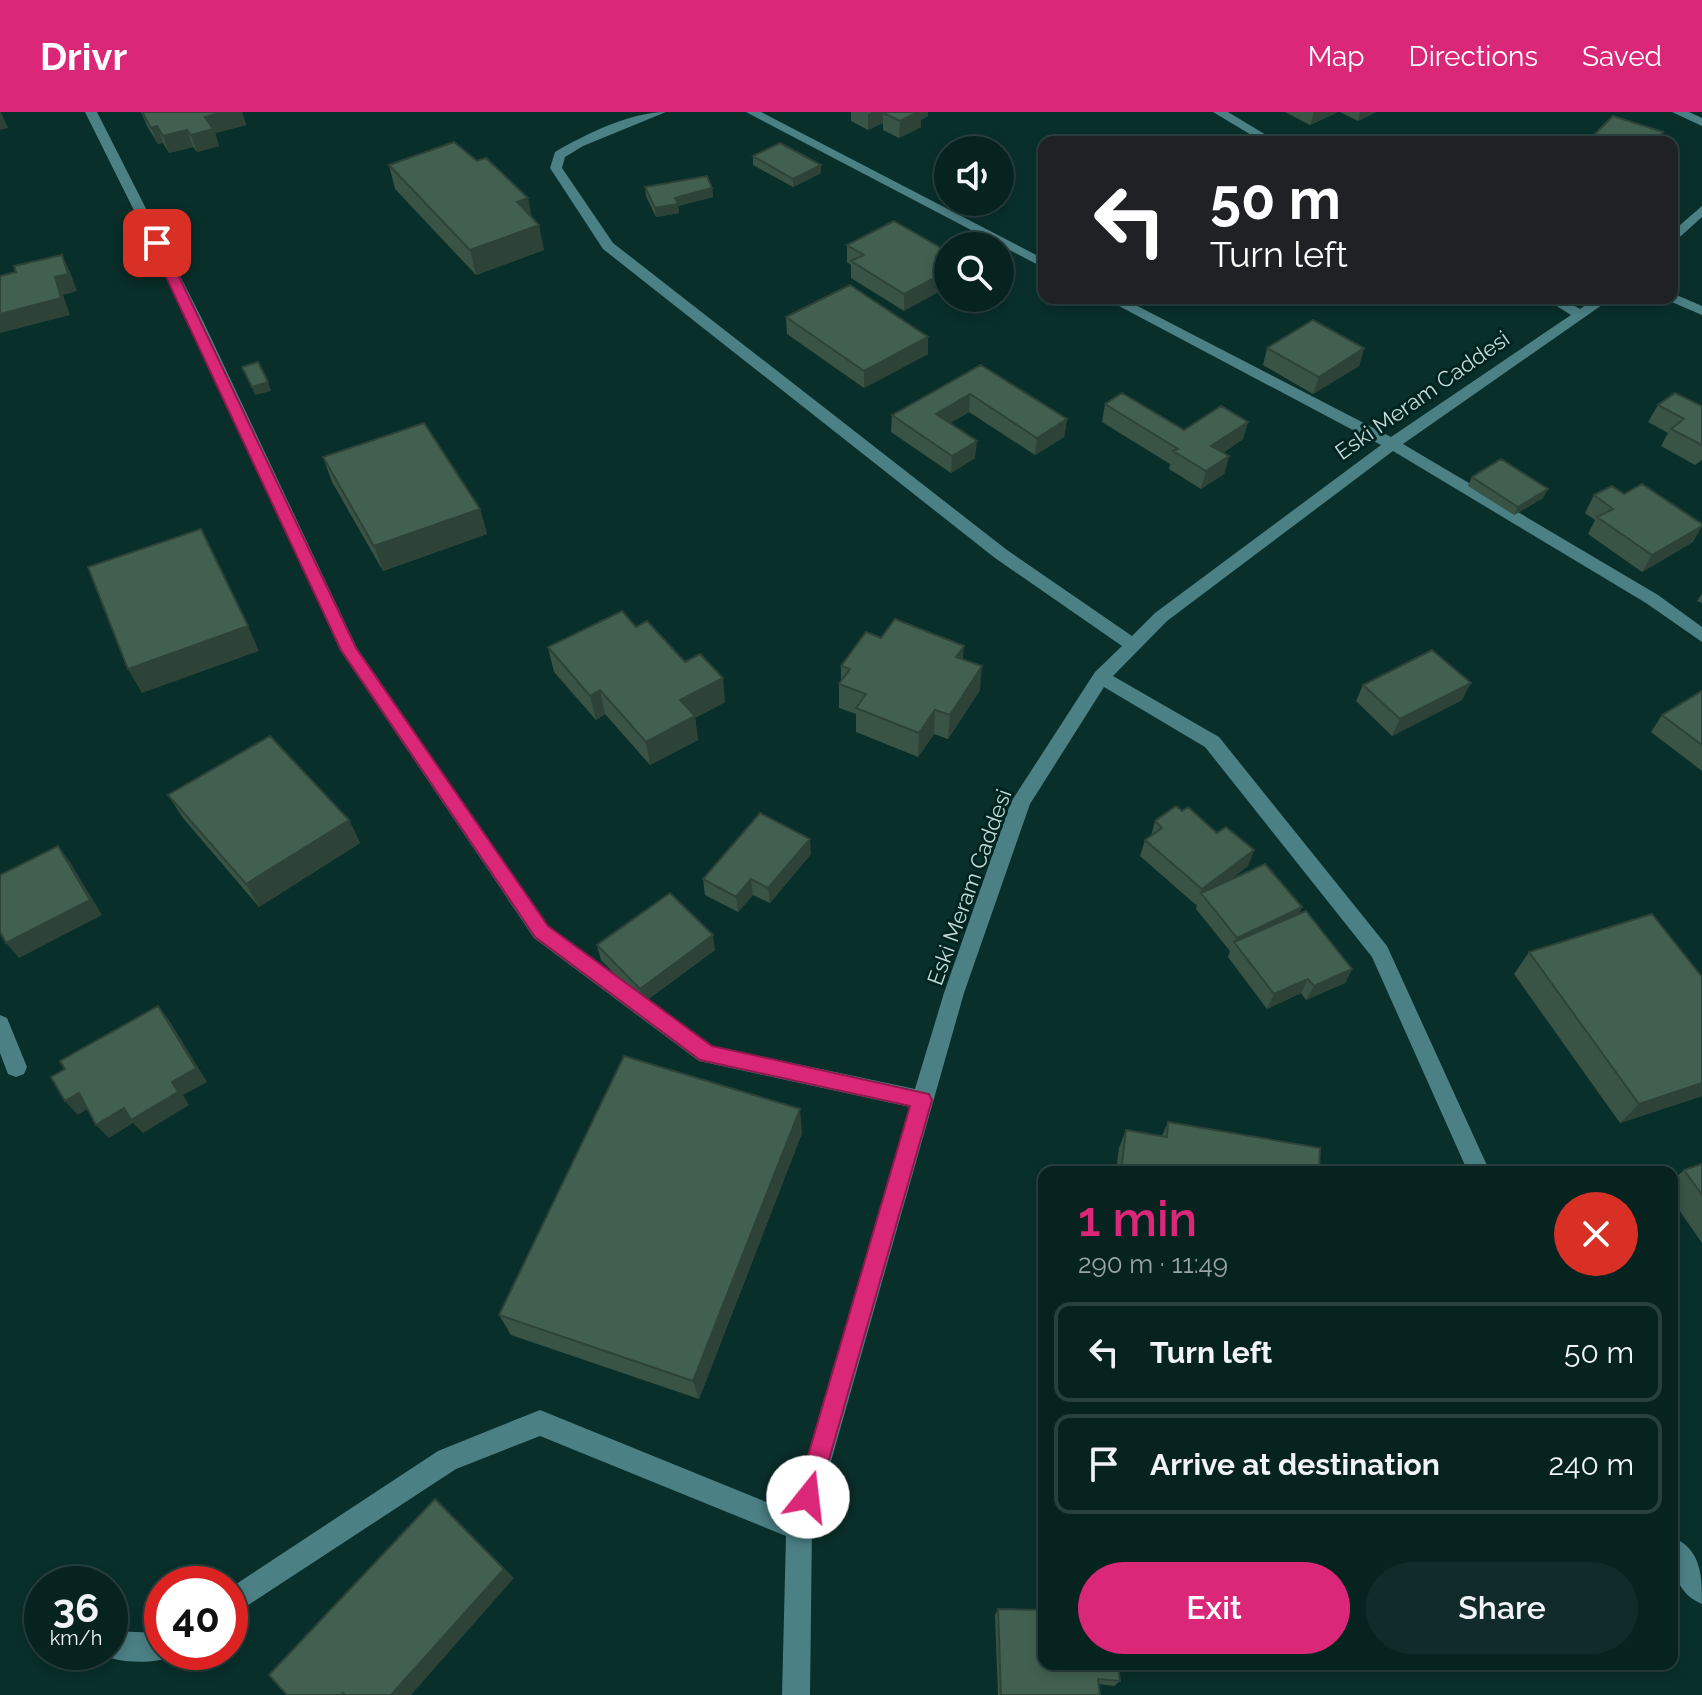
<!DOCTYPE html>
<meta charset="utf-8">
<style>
body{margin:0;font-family:Raleway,sans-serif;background:#102b29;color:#f1f3f6;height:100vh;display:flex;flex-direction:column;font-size:30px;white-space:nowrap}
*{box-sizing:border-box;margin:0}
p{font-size:26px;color:#98a4a5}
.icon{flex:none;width:44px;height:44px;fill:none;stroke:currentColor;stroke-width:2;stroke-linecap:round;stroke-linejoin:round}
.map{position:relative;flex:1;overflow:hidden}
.panel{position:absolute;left:1038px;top:1054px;width:640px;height:504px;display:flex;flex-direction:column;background:#072320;border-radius:16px;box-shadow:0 4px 12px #0003,0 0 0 2px #28403e}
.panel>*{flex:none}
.banner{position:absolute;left:1038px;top:24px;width:640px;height:168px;border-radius:16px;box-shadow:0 4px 12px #0003,0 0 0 2px #28403e;background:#202124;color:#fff;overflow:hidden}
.buttons{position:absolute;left:934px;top:24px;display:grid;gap:16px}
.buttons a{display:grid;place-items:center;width:80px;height:80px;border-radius:50%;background:#072320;box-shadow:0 4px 12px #0003,0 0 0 2px #28403e;font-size:40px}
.speed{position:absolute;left:24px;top:1454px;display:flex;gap:16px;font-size:40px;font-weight:700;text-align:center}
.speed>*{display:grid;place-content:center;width:104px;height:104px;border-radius:50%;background:#072320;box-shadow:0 4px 12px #0003,0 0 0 2px #28403e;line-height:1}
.speed small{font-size:20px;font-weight:400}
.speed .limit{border:12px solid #d22;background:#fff;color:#111}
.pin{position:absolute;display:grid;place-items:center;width:68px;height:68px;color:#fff;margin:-34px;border-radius:16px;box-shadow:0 4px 12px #0006}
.me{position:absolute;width:88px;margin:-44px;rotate:16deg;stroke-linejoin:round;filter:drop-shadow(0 0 6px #0008)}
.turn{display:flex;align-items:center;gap:28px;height:168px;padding:0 40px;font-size:36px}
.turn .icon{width:104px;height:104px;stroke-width:2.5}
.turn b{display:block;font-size:56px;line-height:68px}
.round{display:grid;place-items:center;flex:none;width:84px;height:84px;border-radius:42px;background:#102b29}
.head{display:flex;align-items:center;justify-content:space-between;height:136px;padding:0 40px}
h1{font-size:48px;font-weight:600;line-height:60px;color:#db2777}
.button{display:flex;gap:16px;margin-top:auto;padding:16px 40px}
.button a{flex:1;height:92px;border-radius:48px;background:#db2777;color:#fff;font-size:32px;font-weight:600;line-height:92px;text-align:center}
.button a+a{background:#102b29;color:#f1f3f6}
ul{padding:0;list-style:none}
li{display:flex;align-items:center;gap:24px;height:100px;margin:0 16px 12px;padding:0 24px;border:4px solid #28403e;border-radius:16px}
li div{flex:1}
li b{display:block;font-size:30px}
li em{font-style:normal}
header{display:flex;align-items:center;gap:48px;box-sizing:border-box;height:112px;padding:0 40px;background:#db2777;color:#fff}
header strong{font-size:38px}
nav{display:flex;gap:44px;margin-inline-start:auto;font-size:28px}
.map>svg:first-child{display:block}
</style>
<header>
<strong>Drivr</strong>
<nav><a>Map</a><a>Directions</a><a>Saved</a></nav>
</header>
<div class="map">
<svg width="1702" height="1583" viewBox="0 0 1702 1583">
<rect width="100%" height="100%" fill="#092f2a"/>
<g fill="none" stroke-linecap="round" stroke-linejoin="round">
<path fill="#4b8085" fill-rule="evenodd" d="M 85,0 L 97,0 L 203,209 L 357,536 L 548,814 L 712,934 L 915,977 L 944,881 L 1011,690 L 1095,560 L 1122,534 L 995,446 L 603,137 L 550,56 L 555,40 C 586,22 630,0 666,0 L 583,34 L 565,45 L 562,56 L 613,131 L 1007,438 L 1132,524 L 1155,501 L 1381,333 L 1104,186 L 1122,186 L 1391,325 L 1571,203 L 1544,186 L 1561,186 L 1580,197 L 1596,186 L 1612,186 L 1403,332 L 1658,483 L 1702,515 L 1702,530 L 1646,491 L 1393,339 L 1167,509 L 1113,564 L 1219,625 L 1387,834 L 1490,1060 L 1468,1060 L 1372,845 L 1205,635 L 1104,575 L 1030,692 L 964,881 L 812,1416 L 810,1583 L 782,1583 L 786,1424 L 540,1324 L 456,1357 L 230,1505 L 230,1476 L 438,1339 L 540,1298 L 791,1400 L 910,995 L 699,949 L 534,826 L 340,538 L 189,209 Z
M 746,0 L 761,0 L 1044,147 L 1044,156 Z
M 1213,0 L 1228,0 L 1278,30 L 1263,30 Z
M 1672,0 L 1689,0 L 1702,6 L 1702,14 Z
M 1702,94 L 1702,105 L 1672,132 L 1672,120 Z
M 1672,181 L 1702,194 L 1702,203 L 1667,188 L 1666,186 L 1672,186 Z
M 0,903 L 7,906 L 27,955 L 24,962 L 16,965 L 8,962 L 0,941 Z
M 1672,1425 C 1702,1437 1702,1465 1702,1492 C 1673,1480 1672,1452 1672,1425 Z
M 110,1519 L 162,1521 L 162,1540 L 174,1540 L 172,1545 C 154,1552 113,1552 99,1540 L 110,1540 Z"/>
</g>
<path fill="#395345" d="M 141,0 L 242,0 L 246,13 L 215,21 L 219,34 L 197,40 L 193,35 L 169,41 L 163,31 L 158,32 L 147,14 Z
M 851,0 L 928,0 L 928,4 L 921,8 L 921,15 L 899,26 L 883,18 L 883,11 L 868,18 L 851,9 Z
M 1285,0 L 1338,0 L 1310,13 Z
M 1340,0 L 1376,0 L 1358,9 Z
M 1663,20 L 1658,30 L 1590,30 L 1592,25 Z
M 753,44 L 821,53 L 821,61 L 793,75 L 753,53 Z
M 389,53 L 532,105 L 544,138 L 476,163 L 395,77 Z
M 645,75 L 712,76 L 713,85 L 678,94 L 679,101 L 656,105 L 646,84 Z
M 847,133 L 948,140 L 904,199 L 851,166 L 851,153 L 847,150 Z
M 786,205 L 928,225 L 928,242 L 864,276 L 787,222 Z
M 1267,236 L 1364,236 L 1359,254 L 1313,282 L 1263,253 Z
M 981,253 L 1067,307 L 1064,325 L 1035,343 L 969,300 L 950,311 L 975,346 L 951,361 L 891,320 L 892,303 Z
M 1105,292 L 1184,318 L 1248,310 L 1243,327 L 1223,341 L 1229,344 L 1224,362 L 1201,377 L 1169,357 L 1170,352 L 1102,310 Z
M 1658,293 L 1702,294 L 1702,348 L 1695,353 L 1661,334 L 1668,321 L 1648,310 Z
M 323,345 L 480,397 L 487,422 L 383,459 L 332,370 Z
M 1472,365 L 1543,386 L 1514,403 L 1468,374 Z
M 1594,383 L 1693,430 L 1642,460 L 1588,422 L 1595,408 L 1585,401 Z
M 1702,482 L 1702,491 L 1697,489 Z
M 636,515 L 725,590 L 695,606 L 698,628 L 650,653 L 605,602 L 596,608 L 554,560 L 548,535 Z
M 881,526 L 963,547 L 980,578 L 948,627 L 934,622 L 918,645 L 856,620 L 856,602 L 839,596 L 839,572 L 841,568 L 841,554 Z
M 1363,573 L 1462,588 L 1392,624 L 1356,589 Z
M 1702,579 L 1702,659 L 1651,620 L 1662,603 Z
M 168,683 L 349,708 L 360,731 L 259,795 L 183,706 Z
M 1182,699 L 1217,721 L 1254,738 L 1248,754 L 1228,769 L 1302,795 L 1299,802 L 1352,857 L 1345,871 L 1306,888 L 1301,881 L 1267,897 L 1228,845 L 1230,839 L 1196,797 L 1197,792 L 1196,793 L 1140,744 L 1145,728 L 1151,724 L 1155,709 Z
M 811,742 L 770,791 L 753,783 L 738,800 L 705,783 L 703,767 Z
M 597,833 L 715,838 L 643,891 L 601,848 Z
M 1529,840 L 1702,984 L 1620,1011 L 1514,862 Z
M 1168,1010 L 1319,1060 L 1116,1060 L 1119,1036 L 1126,1018 L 1162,1024 Z
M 802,1021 L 699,1287 L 511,1223 L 499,1203 Z
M 1702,1052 L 1702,1131 L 1672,1088 L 1672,1069 L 1684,1058 Z
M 998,1497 L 1120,1569 L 1114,1574 L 1099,1572 L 1100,1583 L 998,1583 L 995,1503 Z"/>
<path fill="#2e4338" d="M 0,0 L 1,0 L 8,16 L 0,18 Z
M 224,0 L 242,0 L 246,13 L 215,21 L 219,34 L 197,40 L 191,23 L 205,5 Z
M 872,0 L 887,0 L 883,1 L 883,11 L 868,18 L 868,2 Z
M 914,0 L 928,0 L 928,4 L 921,8 L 921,15 L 899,26 L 900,9 Z
M 1314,0 L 1338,0 L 1310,13 Z
M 1360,0 L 1376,0 L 1358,9 Z
M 157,14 L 163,31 L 158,32 L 151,16 Z
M 187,18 L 193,35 L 169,41 L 163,24 Z
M 821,53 L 821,61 L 793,75 L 793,67 Z
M 712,76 L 713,85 L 678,94 L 679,101 L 656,105 L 655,96 L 675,86 Z
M 528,86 L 533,111 L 517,90 Z
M 539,113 L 544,138 L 476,163 L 470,138 Z
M 62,143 L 70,160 L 77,179 L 63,183 L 70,203 L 0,221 L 0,202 L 55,165 Z
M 948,159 L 948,175 L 904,199 L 904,182 Z
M 928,225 L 928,242 L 864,276 L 864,259 Z
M 1364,236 L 1359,254 L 1313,282 L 1319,265 Z
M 268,270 L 271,279 L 255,283 L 252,275 Z
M 970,282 L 969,300 L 935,319 L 936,302 Z
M 1067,307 L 1064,325 L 1035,343 L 1037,326 Z
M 1248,310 L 1243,327 L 1207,351 L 1211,334 Z
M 977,329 L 975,346 L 951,361 L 952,344 Z
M 1229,344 L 1224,362 L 1201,377 L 1206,359 Z
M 1548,377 L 1543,386 L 1514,403 L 1518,395 Z
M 480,397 L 487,422 L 383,459 L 374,434 Z
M 1702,414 L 1693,430 L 1642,460 L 1652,443 Z
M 248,514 L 259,539 L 142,581 L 128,557 Z
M 964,534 L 962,558 L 956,545 Z
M 982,554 L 980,578 L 948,627 L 950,603 Z
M 723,566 L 725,590 L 695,606 L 698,628 L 650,653 L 646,630 L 680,588 Z
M 1471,571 L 1462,588 L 1392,624 L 1400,607 Z
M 600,578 L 605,602 L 596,608 L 590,584 Z
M 935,598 L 934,622 L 918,645 L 919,621 Z
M 349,708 L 360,731 L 259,795 L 246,772 Z
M 810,727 L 811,742 L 770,791 L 768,776 Z
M 58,734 L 70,750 L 102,803 L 19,846 L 6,831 Z
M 1254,738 L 1248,754 L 1205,786 L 1201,781 L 1196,793 L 1202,777 Z
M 751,767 L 753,783 L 738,800 L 736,785 Z
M 1302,795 L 1295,810 L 1235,831 L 1237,826 Z
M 713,823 L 715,838 L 643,891 L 640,877 Z
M 1352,857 L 1345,871 L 1306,888 L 1314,874 Z
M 1308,867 L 1301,881 L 1267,897 L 1274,882 Z
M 158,894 L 169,908 L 207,970 L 183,983 L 189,993 L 143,1021 L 133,1011 L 109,1026 L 96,1013 L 172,970 Z
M 1702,971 L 1702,984 L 1620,1011 L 1639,992 Z
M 79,981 L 91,994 L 78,1003 L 65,989 Z
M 800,997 L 802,1021 L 699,1287 L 693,1269 Z
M 435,1387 L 514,1466 L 411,1583 L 391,1583 Z"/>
<path fill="#426050" stroke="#2e4338" stroke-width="2" d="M 142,0 L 224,0 L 205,5 L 213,17 L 191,23 L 187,18 L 163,24 L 157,14 L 151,16 Z
M 885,0 L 918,0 L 900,9 L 883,1 Z
M 1613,4 L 1663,20 L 1653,30 L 1608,30 L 1592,25 Z
M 1213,26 L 1221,30 L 1204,30 Z
M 454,30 L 477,49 L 486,46 L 528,86 L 517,90 L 539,113 L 470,138 L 389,53 Z
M 780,31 L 821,53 L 793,67 L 753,44 Z
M 707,64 L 712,76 L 675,86 L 678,92 L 655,96 L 645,75 Z
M 894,109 L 948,140 L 948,159 L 904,182 L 851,149 L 864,143 L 847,133 Z
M 62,143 L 68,162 L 55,165 L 61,186 L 0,202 L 0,164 L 16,160 L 14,154 Z
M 850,173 L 928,225 L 864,259 L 786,205 Z
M 1313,208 L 1364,236 L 1319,265 L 1267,236 Z
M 258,250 L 268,270 L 252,275 L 242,255 Z
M 981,253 L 1067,307 L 1037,326 L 970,282 L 936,302 L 977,329 L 952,344 L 892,303 Z
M 1122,281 L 1184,318 L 1221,294 L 1248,310 L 1211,334 L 1229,344 L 1206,359 L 1173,339 L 1178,337 L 1105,292 Z
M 1675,281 L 1702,294 L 1702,333 L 1671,317 L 1684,307 L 1658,293 Z
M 424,311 L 480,397 L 374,434 L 323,345 Z
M 1501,347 L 1548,377 L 1518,395 L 1472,365 Z
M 1642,372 L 1702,412 L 1702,414 L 1652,443 L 1597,405 L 1613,397 L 1594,383 L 1612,374 L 1624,382 Z
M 201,417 L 248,514 L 128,557 L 88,455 Z
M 622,499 L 636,515 L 647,509 L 685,550 L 700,542 L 723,566 L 680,588 L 695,604 L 646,630 L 600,578 L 590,584 L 548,535 Z
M 895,507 L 964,534 L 956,545 L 982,554 L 950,603 L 935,598 L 919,621 L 856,596 L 866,582 L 839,572 L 850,557 L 841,554 L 866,520 L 881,526 Z
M 1432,538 L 1471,571 L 1400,607 L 1363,573 Z
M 1702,579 L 1702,633 L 1662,603 Z
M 270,624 L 349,708 L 246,772 L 168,683 Z
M 1176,694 L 1182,699 L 1188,695 L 1217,721 L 1226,715 L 1254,738 L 1202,777 L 1145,728 L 1162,716 L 1155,709 Z
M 760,701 L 810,727 L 768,776 L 751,767 L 736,785 L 703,767 Z
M 58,734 L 90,788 L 6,831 L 0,820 L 0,763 Z
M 1265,752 L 1302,795 L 1237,826 L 1201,781 Z
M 670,781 L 713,823 L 640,877 L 597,833 Z
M 1306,799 L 1352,857 L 1314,874 L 1308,867 L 1274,882 L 1234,830 Z
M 1652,802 L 1702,865 L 1702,971 L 1639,992 L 1529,840 Z
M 158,894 L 196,956 L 172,970 L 178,980 L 131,1008 L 124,996 L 96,1013 L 79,981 L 65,989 L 51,965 L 65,957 L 60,949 Z
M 624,944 L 800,997 L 693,1269 L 499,1203 Z
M 1168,1010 L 1320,1036 L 1319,1060 L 1121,1060 L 1126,1018 L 1167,1025 Z
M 1702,1052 L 1702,1083 L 1684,1058 Z
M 435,1387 L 504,1457 L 391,1583 L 345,1583 L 343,1581 L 341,1583 L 287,1583 L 269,1563 Z
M 998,1497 L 1044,1498 L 1044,1552 L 1118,1552 L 1120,1569 L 1098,1567 L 1100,1583 L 1001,1583 Z"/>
<path fill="#db2777" stroke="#8e194d" stroke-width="2" d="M 157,127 L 163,131 L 356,536 L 548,814 L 712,934 L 929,982 L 932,988 L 816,1393 L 808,1397 L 800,1393 L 796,1385 L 910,994 L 700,948 L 535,825 L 341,538 L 150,131 Z"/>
<g text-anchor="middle" stroke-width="6" stroke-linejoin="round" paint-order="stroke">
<g font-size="22" fill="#c7dbd7" stroke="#002520">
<text transform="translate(1422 283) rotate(-35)" y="8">Eski Meram Caddesi</text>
<text transform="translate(969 775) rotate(-70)" y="8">Eski Meram Caddesi</text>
</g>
</g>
</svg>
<div class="buttons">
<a><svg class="icon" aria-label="sound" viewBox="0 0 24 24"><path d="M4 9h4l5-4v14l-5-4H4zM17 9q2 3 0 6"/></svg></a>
<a><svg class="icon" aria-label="search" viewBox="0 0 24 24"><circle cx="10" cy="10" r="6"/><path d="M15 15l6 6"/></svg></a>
</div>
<div class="speed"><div>36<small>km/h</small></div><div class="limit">40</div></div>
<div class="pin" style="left:157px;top:131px;background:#d93025"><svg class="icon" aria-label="arrive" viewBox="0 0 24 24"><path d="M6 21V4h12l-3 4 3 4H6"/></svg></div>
<svg class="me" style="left:808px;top:1385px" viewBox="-20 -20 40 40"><circle r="19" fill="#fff"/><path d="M0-13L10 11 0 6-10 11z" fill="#db2777"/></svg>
<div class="banner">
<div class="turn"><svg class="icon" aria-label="left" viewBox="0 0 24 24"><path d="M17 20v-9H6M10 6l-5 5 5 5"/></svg><div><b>50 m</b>Turn left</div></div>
</div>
<section class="panel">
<div class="head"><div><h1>1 min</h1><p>290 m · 11:49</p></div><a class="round" style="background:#d93025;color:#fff"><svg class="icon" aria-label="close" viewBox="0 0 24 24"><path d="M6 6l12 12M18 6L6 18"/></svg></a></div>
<ul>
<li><svg class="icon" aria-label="left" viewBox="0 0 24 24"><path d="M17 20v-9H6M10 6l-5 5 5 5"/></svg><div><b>Turn left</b></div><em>50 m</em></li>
<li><svg class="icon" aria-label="arrive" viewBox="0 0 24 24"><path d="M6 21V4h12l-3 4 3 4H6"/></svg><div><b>Arrive at destination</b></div><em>240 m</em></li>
</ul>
<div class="button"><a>Exit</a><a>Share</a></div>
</section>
</div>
